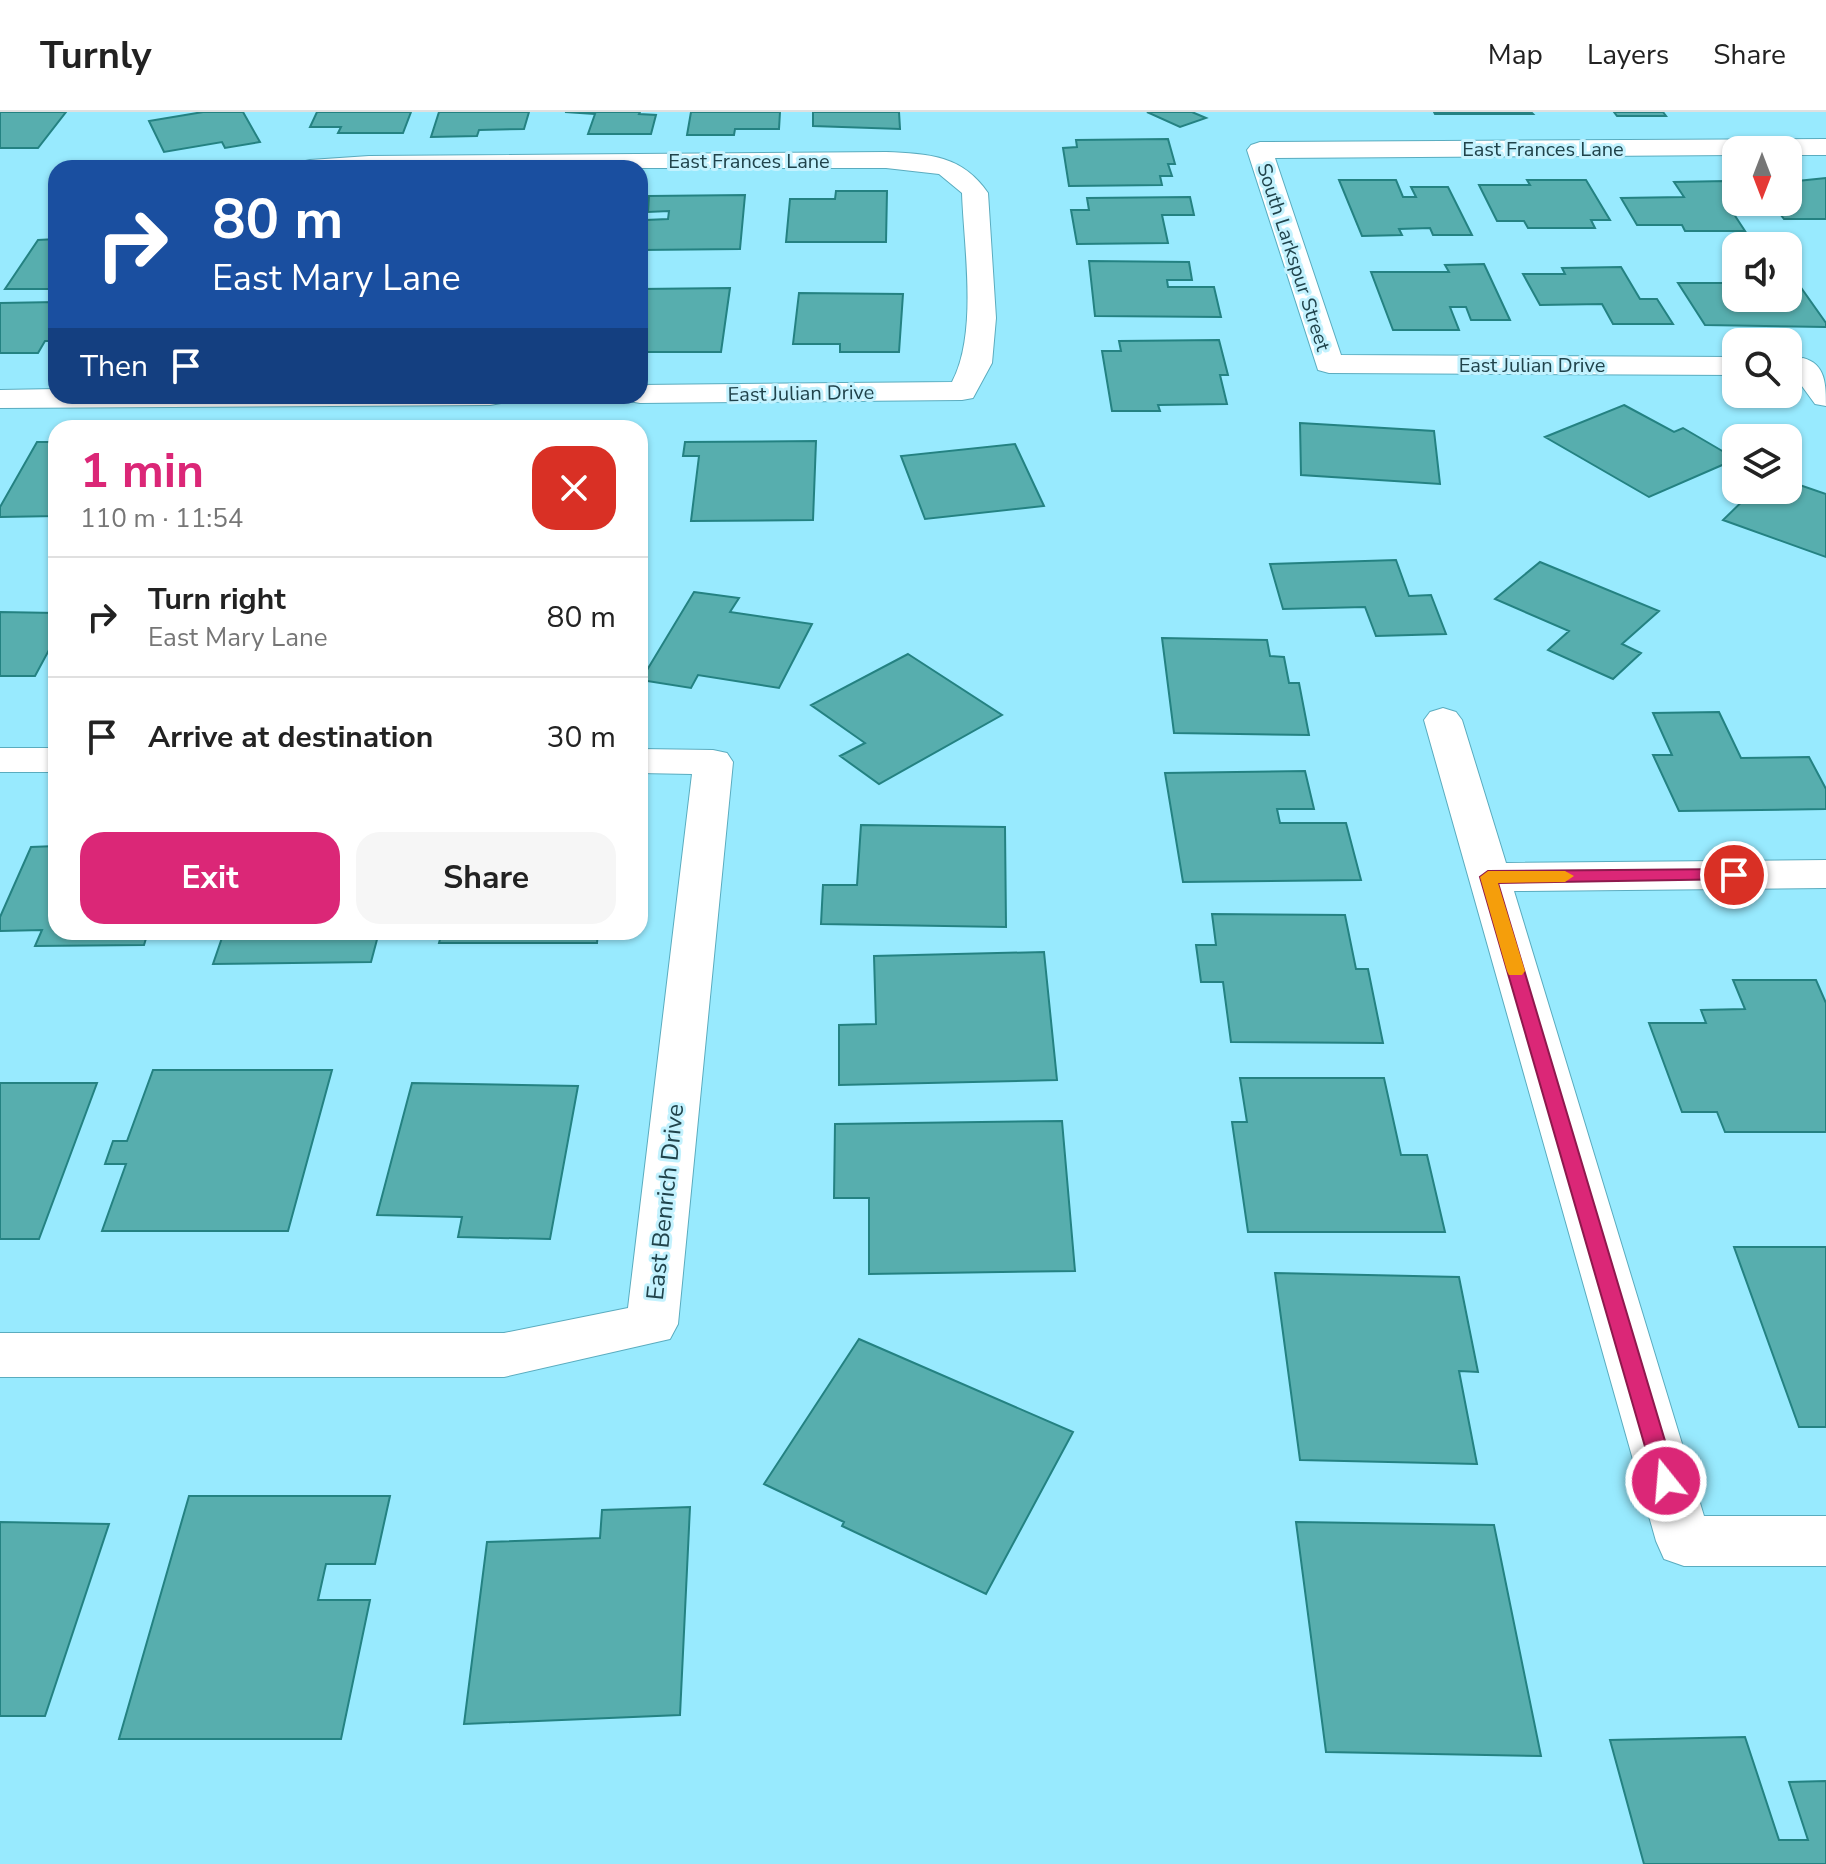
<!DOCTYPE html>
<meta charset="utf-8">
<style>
body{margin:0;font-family:"Nunito Sans",sans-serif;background:#f6f6f6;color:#222;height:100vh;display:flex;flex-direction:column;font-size:30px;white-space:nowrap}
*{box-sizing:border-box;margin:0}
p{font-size:26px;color:#767676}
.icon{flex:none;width:44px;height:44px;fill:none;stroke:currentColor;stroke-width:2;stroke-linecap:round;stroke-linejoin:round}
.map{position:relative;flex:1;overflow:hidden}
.panel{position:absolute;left:48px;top:308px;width:600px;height:520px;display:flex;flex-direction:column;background:#fff;border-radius:24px;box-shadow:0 2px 6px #0004}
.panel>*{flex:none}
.top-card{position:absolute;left:48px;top:48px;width:600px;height:244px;border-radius:24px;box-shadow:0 2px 6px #0004;background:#1a4fa0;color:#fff;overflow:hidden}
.needle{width:52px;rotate:180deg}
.fabs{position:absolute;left:1722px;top:24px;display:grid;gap:16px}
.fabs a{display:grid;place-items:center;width:80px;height:80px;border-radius:16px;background:#fff;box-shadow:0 2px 6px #0004;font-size:40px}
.pin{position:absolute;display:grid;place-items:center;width:68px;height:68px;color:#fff;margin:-34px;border:4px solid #fff;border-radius:50%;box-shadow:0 2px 8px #0007}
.me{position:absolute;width:88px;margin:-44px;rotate:343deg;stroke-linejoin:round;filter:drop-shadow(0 0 6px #0008)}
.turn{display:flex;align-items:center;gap:28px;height:168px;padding:0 32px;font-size:36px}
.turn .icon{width:104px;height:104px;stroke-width:2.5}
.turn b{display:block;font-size:56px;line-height:68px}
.then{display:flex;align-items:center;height:76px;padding:0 32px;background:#0003;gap:16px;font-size:30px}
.round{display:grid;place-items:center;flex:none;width:84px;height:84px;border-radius:24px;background:#f6f6f6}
.headline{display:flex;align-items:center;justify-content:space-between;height:136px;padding:0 32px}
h1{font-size:48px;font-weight:700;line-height:60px;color:#db2777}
.action{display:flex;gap:16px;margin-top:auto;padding:16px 32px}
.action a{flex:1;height:92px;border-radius:24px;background:#db2777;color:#fff;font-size:32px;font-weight:700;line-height:92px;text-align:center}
.action a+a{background:#f6f6f6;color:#222}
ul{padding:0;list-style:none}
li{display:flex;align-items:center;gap:24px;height:120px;padding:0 32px;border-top:2px solid #e0e0e0}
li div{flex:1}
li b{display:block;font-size:30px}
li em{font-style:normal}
header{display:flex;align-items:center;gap:48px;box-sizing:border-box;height:112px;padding:0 40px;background:#fff;border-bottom:2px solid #e0e0e0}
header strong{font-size:38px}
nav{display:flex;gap:44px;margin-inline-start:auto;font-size:28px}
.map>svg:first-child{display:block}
</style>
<header>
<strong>Turnly</strong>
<nav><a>Map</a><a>Layers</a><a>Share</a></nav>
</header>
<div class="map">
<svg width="1826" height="1752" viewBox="0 0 1826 1752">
<rect width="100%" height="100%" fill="#98eafe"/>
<path fill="#57aeae" stroke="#248282" stroke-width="2" d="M 0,0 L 66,0 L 38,36 L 0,36 Z
M 203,0 L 243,0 L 260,30 L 225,36 L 222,30 L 164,40 L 149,9 Z
M 317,0 L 411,0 L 403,21 L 338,21 L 341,15 L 310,15 Z
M 439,0 L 529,0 L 524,17 L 479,18 L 477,24 L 431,25 Z
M 565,0 L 640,0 L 639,2 L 656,3 L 651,22 L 588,22 L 595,2 Z
M 691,0 L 780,0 L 779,17 L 735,17 L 734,23 L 687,23 Z
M 813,0 L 899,0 L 900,17 L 813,14 Z
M 1147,0 L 1192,0 L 1206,6 L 1180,15 Z
M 1434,0 L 1531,0 L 1533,2 L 1435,2 Z
M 1614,0 L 1663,0 L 1666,4 L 1617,4 Z
M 1168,27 L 1175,52 L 1168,52 L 1172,64 L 1160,64 L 1162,73 L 1069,74 L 1063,36 L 1077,35 L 1076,28 Z
M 1826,66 L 1826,107 L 1784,107 L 1771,90 L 1788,90 L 1788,70 Z
M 1339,68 L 1396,68 L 1403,85 L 1416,85 L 1411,75 L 1448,75 L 1472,123 L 1433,123 L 1430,116 L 1399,117 L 1402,123 L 1362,124 Z
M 1527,68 L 1586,68 L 1610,108 L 1591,108 L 1595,116 L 1528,116 L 1524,109 L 1497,109 L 1479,73 L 1530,73 Z
M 1726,69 L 1736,84 L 1736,90 L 1726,90 L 1745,119 L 1685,119 L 1682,113 L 1637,113 L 1621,86 L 1684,85 L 1674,70 Z
M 836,79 L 887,79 L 886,130 L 786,130 L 790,87 L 835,87 Z
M 745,83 L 740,137 L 641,138 L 646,108 L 668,107 L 669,99 L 648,100 L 649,84 Z
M 1190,85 L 1194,103 L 1162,103 L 1168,131 L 1077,132 L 1071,98 L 1089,98 L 1087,86 Z
M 56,127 L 56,177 L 5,177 L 38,128 Z
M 1089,149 L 1189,150 L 1192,168 L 1167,168 L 1168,175 L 1214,175 L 1221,205 L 1095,204 Z
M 1484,152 L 1510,208 L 1471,208 L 1466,195 L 1450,195 L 1459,218 L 1393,218 L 1371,160 L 1449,160 L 1445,153 Z
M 1621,155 L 1640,187 L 1657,187 L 1673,212 L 1613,212 L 1602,192 L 1540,193 L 1523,162 L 1565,162 L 1562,156 Z
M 1788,170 L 1797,170 L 1826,211 L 1826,215 L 1705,213 L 1678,171 L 1736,171 L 1736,186 L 1788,186 Z
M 730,176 L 721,240 L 640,240 L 640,177 Z
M 799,181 L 903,182 L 899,240 L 840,240 L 840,232 L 793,232 Z
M 56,190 L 56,229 L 45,229 L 38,241 L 0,241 L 0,191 Z
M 1219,228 L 1228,263 L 1220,263 L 1227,292 L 1158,293 L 1160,299 L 1112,299 L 1102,239 L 1121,239 L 1119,229 Z
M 1624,293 L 1674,320 L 1683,316 L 1736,347 L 1649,385 L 1545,325 Z
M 1300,311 L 1434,319 L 1440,372 L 1301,363 Z
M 816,329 L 813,408 L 691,409 L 699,344 L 683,344 L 685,330 Z
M 37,330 L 56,330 L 56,404 L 0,405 L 0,395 Z
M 1015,332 L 1044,394 L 925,407 L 901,344 Z
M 1788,369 L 1826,382 L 1826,445 L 1723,408 L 1754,378 L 1788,378 Z
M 1396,448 L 1409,484 L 1431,483 L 1446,522 L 1376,524 L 1365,495 L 1283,497 L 1270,452 Z
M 1540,450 L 1659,499 L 1622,532 L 1641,541 L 1613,567 L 1548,538 L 1569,519 L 1495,487 Z
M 694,480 L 739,486 L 730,500 L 812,512 L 779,576 L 698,563 L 691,576 L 641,568 Z
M 0,500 L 56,501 L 56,525 L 35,564 L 0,564 Z
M 1162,526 L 1267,528 L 1270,544 L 1284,545 L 1289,571 L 1299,571 L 1309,623 L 1174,621 Z
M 908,542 L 1002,603 L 879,672 L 840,644 L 865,631 L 811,593 Z
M 1719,600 L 1741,646 L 1809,645 L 1826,677 L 1826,697 L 1679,699 L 1653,643 L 1672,643 L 1653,601 Z
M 1305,659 L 1314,697 L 1277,697 L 1280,711 L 1346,711 L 1361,768 L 1183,770 L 1165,661 Z
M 861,713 L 1005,715 L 1006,815 L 821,812 L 823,773 L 857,773 Z
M 861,713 L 1005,715 L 1006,815 L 821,812 L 823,773 L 857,773 Z
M 56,734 L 56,820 L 148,820 L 144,833 L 35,834 L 42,818 L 0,819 L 0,805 L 31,735 Z
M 1212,802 L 1345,803 L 1356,857 L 1368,857 L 1383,931 L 1231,930 L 1223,870 L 1201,870 L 1196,833 L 1216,833 Z
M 224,820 L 379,820 L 371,850 L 213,852 Z
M 442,820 L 598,820 L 597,831 L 439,831 Z
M 1044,840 L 1057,968 L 839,973 L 839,913 L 876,912 L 874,844 Z
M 1733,868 L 1816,868 L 1826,891 L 1826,1020 L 1725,1020 L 1717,1000 L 1682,1000 L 1649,911 L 1706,911 L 1701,898 L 1745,897 Z
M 1733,868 L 1816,868 L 1826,891 L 1826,1020 L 1725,1020 L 1717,1000 L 1682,1000 L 1649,911 L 1706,911 L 1701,898 L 1745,897 Z
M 153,958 L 332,958 L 288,1119 L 102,1119 L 126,1052 L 105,1052 L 113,1029 L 127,1029 Z
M 1240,966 L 1384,966 L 1401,1043 L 1427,1043 L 1445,1120 L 1248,1120 L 1232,1010 L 1247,1010 Z
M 0,971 L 97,971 L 39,1127 L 0,1127 Z
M 412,971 L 578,974 L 550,1127 L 458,1125 L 462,1105 L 377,1103 Z
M 1062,1009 L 1075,1159 L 869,1162 L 869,1086 L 834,1086 L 835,1012 Z
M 1734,1135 L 1826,1135 L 1826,1315 L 1799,1315 Z
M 1734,1135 L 1826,1135 L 1826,1315 L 1799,1315 Z
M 1275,1161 L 1459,1165 L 1478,1260 L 1459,1259 L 1477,1352 L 1300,1348 Z
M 859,1227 L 1073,1320 L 986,1482 L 842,1414 L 844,1410 L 764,1372 Z
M 189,1384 L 390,1384 L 375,1452 L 326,1452 L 318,1488 L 370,1488 L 341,1627 L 119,1627 Z
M 690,1395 L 680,1603 L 464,1612 L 487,1430 L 600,1426 L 602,1398 Z
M 690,1395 L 680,1603 L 464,1612 L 487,1430 L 600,1426 L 602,1398 Z
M 0,1410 L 109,1412 L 45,1604 L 0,1604 Z
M 0,1410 L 109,1412 L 45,1604 L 0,1604 Z
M 1296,1410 L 1494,1413 L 1541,1644 L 1326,1640 Z
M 1745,1625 L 1779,1728 L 1808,1728 L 1789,1670 L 1826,1669 L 1826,1752 L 1644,1752 L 1610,1628 Z"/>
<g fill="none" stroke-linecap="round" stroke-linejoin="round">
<defs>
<path id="minor" d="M 1826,27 L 1826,43 L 1788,43 L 1788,38 L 1736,38 L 1736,43 L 1275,46 L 1341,243 L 1736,245 L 1736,263 L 1329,261 L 1318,258 L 1247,38 L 1251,33 L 1260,30 Z
M 886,40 C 929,42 962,43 988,81 L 996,206 L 992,251 L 973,286 L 962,288 L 640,291 L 629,289 L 626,284 L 640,284 L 640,273 L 952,270 C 978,221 964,137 962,81 L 939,62 L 886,56 L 297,56 L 301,50 L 310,48 L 369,44 Z
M 1803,246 C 1826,252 1826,273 1826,294 L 1815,292 L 1788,255 L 1792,249 Z
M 56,277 L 56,284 L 505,284 L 501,291 L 490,293 L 0,296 L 0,278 Z
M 1443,596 L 1456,600 L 1462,608 L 1506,751 L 1826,748 L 1826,776 L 1514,779 L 1704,1404 L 1826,1404 L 1826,1454 L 1684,1454 L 1664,1447 L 1656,1429 L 1424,608 L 1430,600 Z
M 0,636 L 56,636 L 56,660 L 0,660 Z
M 640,637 L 713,638 L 727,641 L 733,650 L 678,1212 L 670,1227 L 504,1265 L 0,1265 L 0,1221 L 504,1221 L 628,1196 L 692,662 L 640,661 Z"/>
</defs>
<use href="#minor" stroke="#5aacbf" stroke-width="2"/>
<use href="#minor" fill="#fff" fill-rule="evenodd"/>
</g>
<path fill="#db2777" stroke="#8e194d" stroke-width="2" d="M 1734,757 L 1740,759 L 1742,763 L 1740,767 L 1498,771 L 1677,1369 L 1674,1376 L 1666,1379 L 1658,1376 L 1655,1369 L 1480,765 L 1488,759 Z"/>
<path fill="#f59e0b" d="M 1488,759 L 1565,759 L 1574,764 L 1565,770 L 1498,771 L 1525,859 L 1522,863 L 1509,863 L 1507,859 L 1480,765 Z"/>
<g text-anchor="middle" stroke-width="6" stroke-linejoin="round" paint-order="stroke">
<g font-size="20" fill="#20434b" stroke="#c3f2fe">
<text x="1543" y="44">East Frances Lane</text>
<text x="749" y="56">East Frances Lane</text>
<text transform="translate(1294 145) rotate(72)" y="7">South Larkspur Street</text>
<text x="1532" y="260">East Julian Drive</text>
<text transform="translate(801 281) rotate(-1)" y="7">East Julian Drive</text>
</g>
<g font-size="24" fill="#20434b" stroke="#c3f2fe">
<text transform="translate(665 1090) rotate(-84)" y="8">East Benrich Drive</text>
</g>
</g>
</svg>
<div class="fabs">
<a><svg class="needle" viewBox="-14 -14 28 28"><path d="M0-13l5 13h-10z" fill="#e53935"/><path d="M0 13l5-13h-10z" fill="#767676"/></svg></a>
<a><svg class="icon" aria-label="sound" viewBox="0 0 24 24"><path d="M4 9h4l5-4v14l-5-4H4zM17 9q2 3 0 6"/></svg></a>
<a><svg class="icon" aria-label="search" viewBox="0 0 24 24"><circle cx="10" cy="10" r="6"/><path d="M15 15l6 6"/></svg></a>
<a><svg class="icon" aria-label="layers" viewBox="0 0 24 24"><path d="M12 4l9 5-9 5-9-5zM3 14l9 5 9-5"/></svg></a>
</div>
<div class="pin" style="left:1734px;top:763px;background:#d93025"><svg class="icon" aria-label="arrive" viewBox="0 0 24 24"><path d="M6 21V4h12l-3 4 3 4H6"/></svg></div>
<svg class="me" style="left:1666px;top:1369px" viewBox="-20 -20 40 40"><circle r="17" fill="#db2777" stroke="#fff" stroke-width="3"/><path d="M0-11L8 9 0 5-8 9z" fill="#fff"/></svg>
<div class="top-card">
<div class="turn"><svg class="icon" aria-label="right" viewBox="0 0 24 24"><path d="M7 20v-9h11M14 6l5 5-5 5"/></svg><div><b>80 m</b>East Mary Lane</div></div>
<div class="then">Then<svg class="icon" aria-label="arrive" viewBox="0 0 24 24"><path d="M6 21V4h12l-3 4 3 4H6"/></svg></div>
</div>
<section class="panel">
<div class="headline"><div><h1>1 min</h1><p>110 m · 11:54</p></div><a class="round" style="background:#d93025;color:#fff"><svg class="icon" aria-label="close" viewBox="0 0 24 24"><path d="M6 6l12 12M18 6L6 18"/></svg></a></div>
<ul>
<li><svg class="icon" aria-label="right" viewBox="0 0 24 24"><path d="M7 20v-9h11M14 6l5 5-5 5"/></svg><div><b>Turn right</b><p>East Mary Lane</p></div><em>80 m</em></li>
<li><svg class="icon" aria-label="arrive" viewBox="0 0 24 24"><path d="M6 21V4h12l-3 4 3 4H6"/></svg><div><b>Arrive at destination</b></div><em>30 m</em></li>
</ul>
<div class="action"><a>Exit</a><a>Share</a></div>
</section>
</div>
